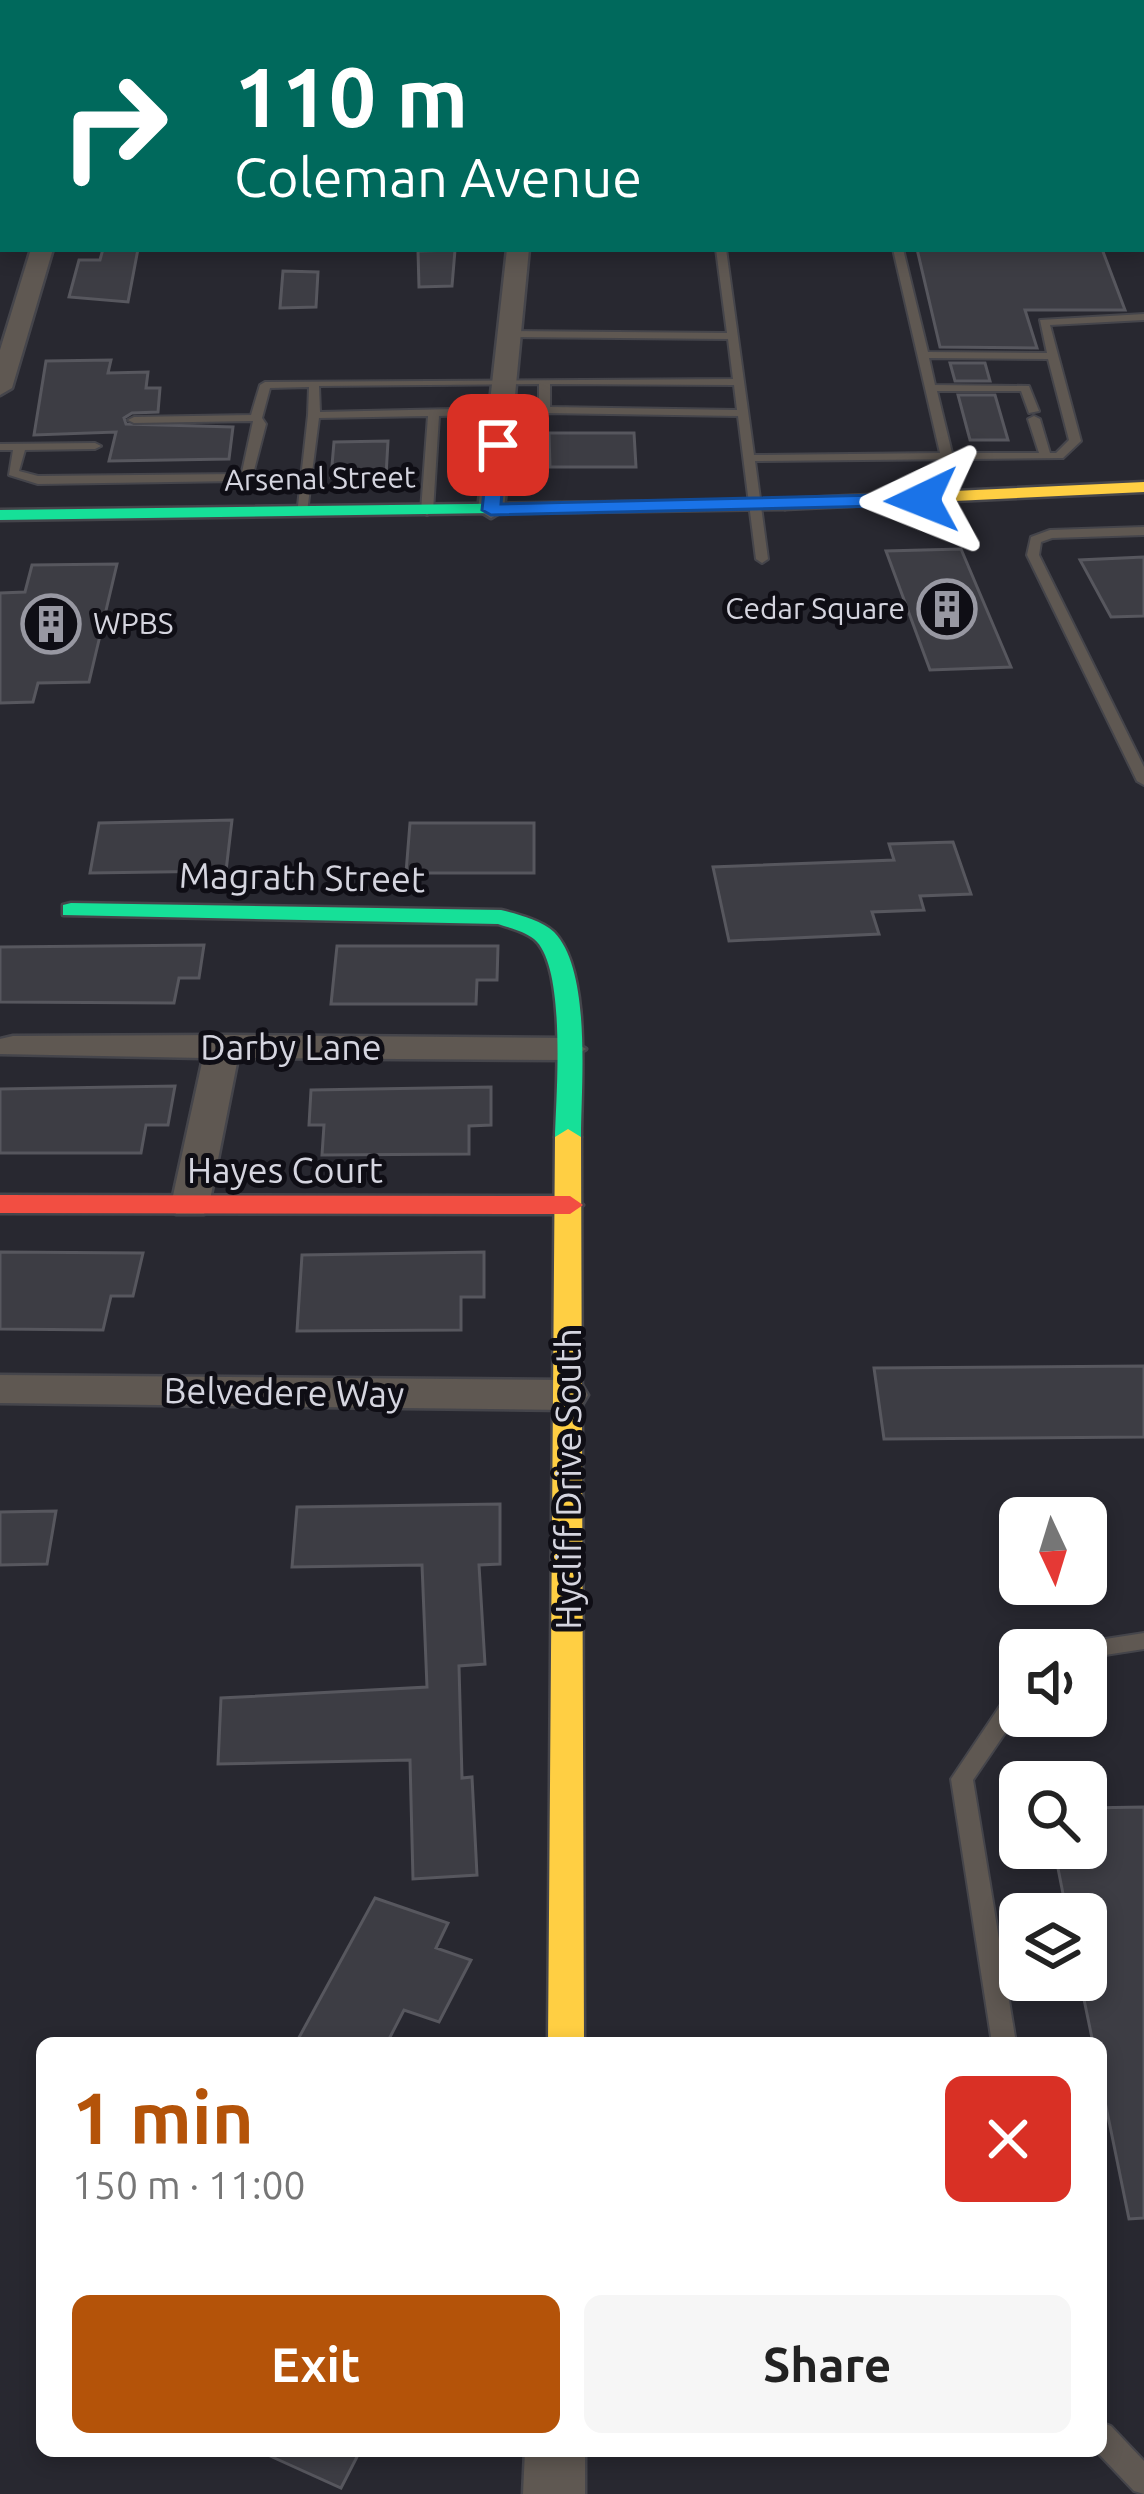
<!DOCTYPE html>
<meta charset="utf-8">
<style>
body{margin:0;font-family:Ubuntu,sans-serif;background:#f6f6f6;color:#222;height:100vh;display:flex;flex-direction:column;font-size:45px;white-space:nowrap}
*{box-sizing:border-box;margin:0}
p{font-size:39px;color:#767676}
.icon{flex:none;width:66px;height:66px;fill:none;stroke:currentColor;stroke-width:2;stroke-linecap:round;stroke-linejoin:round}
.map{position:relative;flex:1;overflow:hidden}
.drawer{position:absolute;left:36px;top:2037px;width:1071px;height:420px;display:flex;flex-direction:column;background:#fff;border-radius:18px;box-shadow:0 6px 18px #0003}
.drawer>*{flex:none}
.banner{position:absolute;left:0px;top:0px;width:1146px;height:252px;box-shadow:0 6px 18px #0003;background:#00695c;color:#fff;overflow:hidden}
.needle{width:78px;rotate:176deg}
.controls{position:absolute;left:999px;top:1497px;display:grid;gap:24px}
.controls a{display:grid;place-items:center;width:108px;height:108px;border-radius:18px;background:#fff;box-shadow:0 6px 18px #0003;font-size:60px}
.pin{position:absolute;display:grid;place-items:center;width:102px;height:102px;color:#fff;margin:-51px;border-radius:24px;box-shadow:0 6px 18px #0006}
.me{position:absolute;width:132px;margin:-66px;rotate:268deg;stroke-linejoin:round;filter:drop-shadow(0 0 9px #0008)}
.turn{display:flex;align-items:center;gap:42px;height:252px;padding:0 36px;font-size:54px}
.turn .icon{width:156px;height:156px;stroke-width:2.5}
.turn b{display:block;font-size:84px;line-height:102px}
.round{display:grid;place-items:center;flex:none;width:126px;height:126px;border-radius:18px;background:#f6f6f6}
.headline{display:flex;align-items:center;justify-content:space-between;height:204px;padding:0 36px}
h1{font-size:72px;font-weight:700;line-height:90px;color:#b45309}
.primary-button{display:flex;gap:24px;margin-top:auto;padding:24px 36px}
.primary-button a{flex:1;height:138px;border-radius:18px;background:#b45309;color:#fff;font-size:48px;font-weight:700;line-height:138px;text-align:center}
.primary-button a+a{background:#f6f6f6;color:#222}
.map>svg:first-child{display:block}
</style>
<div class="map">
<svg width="1144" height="2494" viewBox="0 0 1144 2494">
<rect width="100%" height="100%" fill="#282830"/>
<path fill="#3d3d44" stroke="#57575e" stroke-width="3" d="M 103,249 L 138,249 L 128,302 L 69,297 L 79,260 L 100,260 Z
M 917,249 L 1102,249 L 1125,310 L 1025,310 L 1037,348 L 940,347 Z
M 455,250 L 452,286 L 419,287 L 418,251 Z
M 283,271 L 318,272 L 316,307 L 280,308 Z
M 111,360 L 108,373 L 148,372 L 146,388 L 160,388 L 158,412 L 132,413 L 124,418 L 126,424 L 233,427 L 229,459 L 109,461 L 116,432 L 34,435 L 46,361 Z
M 950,363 L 985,363 L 990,381 L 955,381 Z
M 958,395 L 995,395 L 1008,440 L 970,440 Z
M 549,433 L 634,433 L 636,467 L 550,467 Z
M 388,441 L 386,476 L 331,477 L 334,442 Z
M 961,549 L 1011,667 L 930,670 L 886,551 Z
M 1144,557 L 1144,616 L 1111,617 L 1080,560 Z
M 117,564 L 89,682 L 38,683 L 33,702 L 0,703 L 0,593 L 25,592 L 32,565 Z
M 232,820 L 226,871 L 90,873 L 99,823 Z
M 410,823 L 534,823 L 534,873 L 406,873 Z
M 953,842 L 971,894 L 920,896 L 924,910 L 872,912 L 879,934 L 729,941 L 713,867 L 894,860 L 889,844 Z
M 204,945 L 199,978 L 179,978 L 174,1003 L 0,1002 L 0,947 Z
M 337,946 L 498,946 L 497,980 L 477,980 L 476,1004 L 331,1004 Z
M 175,1086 L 168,1125 L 146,1125 L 141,1153 L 0,1153 L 0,1089 Z
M 491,1087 L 491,1125 L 469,1126 L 469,1154 L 322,1155 L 324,1125 L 309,1125 L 311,1090 Z
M 0,1252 L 143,1253 L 133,1296 L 111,1296 L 103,1330 L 0,1329 Z
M 484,1252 L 484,1297 L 461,1297 L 461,1330 L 297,1331 L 302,1255 Z
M 1144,1366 L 1144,1437 L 884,1439 L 874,1368 Z
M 500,1504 L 500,1564 L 479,1565 L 485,1664 L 459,1666 L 462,1778 L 472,1777 L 477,1875 L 413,1879 L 410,1760 L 218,1764 L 221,1698 L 427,1687 L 422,1565 L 292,1567 L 297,1507 Z
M 56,1511 L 47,1564 L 0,1565 L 0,1512 Z
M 1144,1807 L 1144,2218 L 1129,2219 L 1101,2082 L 1101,2043 L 1093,2043 L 1080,1980 L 1086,1980 L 1086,1914 L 1067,1914 L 1054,1848 L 1086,1848 L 1086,1808 Z
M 375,1898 L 448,1923 L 436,1948 L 471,1960 L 439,2022 L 404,2010 L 387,2043 L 296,2043 Z
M 259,2451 L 360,2451 L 341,2488 Z"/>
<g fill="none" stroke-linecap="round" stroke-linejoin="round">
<defs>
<path id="lane" d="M 1143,234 L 1144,234 L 1144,242 L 1143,242 Z
M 716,249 L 726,249 L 754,455 L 940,453 L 893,249 L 903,249 L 928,352 L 1047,353 L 1040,320 L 1144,314 L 1144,320 L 1050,325 L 1081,441 L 1063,458 L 755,461 L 768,559 L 762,563 L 756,559 L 738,416 L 544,413 L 439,416 L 433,511 L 427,515 L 421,511 L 428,416 L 319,418 L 307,512 L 297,515 L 308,415 L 309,387 L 270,388 L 262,418 L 266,424 L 253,474 L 239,481 L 38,484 L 9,475 L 13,450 L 0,450 L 0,444 L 95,443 L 101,446 L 95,449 L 25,450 L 19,471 L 38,476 L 238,474 L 242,472 L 253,421 L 134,423 L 128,420 L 134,417 L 251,415 L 260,385 L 265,382 L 733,379 L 728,339 L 509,337 L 504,334 L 509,331 L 727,333 ZM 929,358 L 1048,359 L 1069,440 L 1056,453 L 1050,453 L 1040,419 L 1034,416 L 1028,419 L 1039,453 L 952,453 L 937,391 L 1021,391 L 1029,413 L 1039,411 L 1029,386 L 935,385 ZM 539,384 L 539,407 L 320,412 L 319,386 ZM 550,384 L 734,385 L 737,410 L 550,407 Z
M 1144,527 L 1144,535 L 1052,538 L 1041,542 L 1039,555 L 1144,767 L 1144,785 L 1137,781 L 1027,555 L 1031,537 L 1050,530 Z
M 1144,1633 L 1144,1649 L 1086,1658 L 1086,1650 L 1075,1650 L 1078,1644 L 1086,1642 Z
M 1020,1685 L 1020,1711 L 973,1780 L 1016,2043 L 992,2043 L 951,1779 L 1012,1688 Z
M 1101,2422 L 1111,2426 L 1144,2461 L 1144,2494 L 1134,2491 L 1096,2451 L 1101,2451 Z"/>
<path id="street" d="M 31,249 L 53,249 L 12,388 L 0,395 L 0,350 Z
M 507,249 L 529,249 L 504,510 L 491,518 L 478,510 Z
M 223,1035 L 568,1038 L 586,1049 L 568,1060 L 238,1058 L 209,1205 L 204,1214 L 176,1214 L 171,1205 L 203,1058 L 0,1054 L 0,1039 L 13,1036 Z
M 0,1375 L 567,1380 L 582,1385 L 588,1395 L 582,1405 L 567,1410 L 0,1403 Z
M 525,2451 L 585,2451 L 585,2494 L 523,2494 Z"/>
<path id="fast" d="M 791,500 L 794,504 L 785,509 L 0,520 L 0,510 Z
M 71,903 L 501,910 C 517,914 541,920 554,932 C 592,971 581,1085 581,1137 L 568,1145 L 555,1137 C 556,1096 567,966 534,939 C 524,931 510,928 498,924 L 63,915 L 63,905 Z"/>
<path id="slow" d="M 1144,482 L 1144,492 L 785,509 L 776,504 L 785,499 Z
M 568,1129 L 581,1137 L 584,2043 L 548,2043 L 555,1137 Z"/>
<path id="jam" d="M 0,1195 L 570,1196 L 583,1205 L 570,1214 L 0,1213 Z"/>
</defs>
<use href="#lane" stroke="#45454b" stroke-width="4"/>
<use href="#street" stroke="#45454b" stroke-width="5"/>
<use href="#fast" stroke="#45454b" stroke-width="5"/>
<use href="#slow" stroke="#45454b" stroke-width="5"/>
<use href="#jam" stroke="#45454b" stroke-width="5"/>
<use href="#lane" fill="#5f5852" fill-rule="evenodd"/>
<use href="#street" fill="#5f5852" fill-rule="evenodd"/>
<use href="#fast" fill="#16e098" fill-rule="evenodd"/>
<use href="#slow" fill="#ffcf43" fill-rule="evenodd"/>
<use href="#jam" fill="#f24e42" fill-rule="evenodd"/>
</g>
<path fill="#1a73e8" stroke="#114b97" stroke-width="3" d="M 498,440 L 506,445 L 501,504 L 922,494 L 931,500 L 922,505 L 491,515 L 482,510 L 489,445 Z"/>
<defs>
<symbol id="building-ring" viewBox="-11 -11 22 22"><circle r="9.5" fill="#0f0e15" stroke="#9898a2" stroke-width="1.5"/><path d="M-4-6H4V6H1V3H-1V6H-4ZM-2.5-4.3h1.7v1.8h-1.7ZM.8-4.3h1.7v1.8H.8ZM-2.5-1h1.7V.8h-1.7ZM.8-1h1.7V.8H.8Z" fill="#9898a2"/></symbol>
</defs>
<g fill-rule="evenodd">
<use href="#building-ring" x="914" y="576" width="66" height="66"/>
<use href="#building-ring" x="18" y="591" width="66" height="66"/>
</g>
<g text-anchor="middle" stroke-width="10" stroke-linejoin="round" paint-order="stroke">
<g font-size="30" fill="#d5d5df" stroke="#0f0e15">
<text transform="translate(320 479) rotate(-1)" y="10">Arsenal Street</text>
</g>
<g font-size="30" fill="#d5d5df" stroke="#0f0e15" text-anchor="end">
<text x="905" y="619">Cedar Square</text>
<text x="93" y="634" text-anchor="start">WPBS</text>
</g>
<g font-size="36" fill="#d5d5df" stroke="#0f0e15">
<text transform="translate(302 877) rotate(1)" y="13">Magrath Street</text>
<text x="291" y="1060">Darby Lane</text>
<text x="285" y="1183">Hayes Court</text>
<text transform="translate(284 1392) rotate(1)" y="13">Belvedere Way</text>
<text transform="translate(568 1479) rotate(-90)" y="13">Hycliff Drive South</text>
</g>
</g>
</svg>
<div class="controls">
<a><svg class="needle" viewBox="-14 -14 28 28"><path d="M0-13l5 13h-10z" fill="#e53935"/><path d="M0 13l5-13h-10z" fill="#767676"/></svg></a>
<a><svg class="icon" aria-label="sound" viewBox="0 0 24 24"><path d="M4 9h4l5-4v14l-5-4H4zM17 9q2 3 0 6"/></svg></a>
<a><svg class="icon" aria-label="search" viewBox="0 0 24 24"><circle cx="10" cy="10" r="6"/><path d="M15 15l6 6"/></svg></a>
<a><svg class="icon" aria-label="layers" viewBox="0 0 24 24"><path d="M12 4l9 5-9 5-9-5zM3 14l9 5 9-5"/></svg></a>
</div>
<div class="pin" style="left:498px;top:445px;background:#d93025"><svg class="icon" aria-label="arrive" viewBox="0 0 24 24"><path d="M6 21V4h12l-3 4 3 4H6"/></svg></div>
<svg class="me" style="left:922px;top:500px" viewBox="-20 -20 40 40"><path d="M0-17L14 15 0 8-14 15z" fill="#1a73e8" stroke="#fff" stroke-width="4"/></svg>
<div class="banner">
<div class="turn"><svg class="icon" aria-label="right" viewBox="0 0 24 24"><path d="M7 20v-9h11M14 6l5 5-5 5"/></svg><div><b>110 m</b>Coleman Avenue</div></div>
</div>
<section class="drawer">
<div class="headline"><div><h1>1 min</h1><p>150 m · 11:00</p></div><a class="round" style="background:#d93025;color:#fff"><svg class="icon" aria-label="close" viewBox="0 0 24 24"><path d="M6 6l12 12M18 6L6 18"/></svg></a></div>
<div class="primary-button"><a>Exit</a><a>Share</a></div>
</section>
</div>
